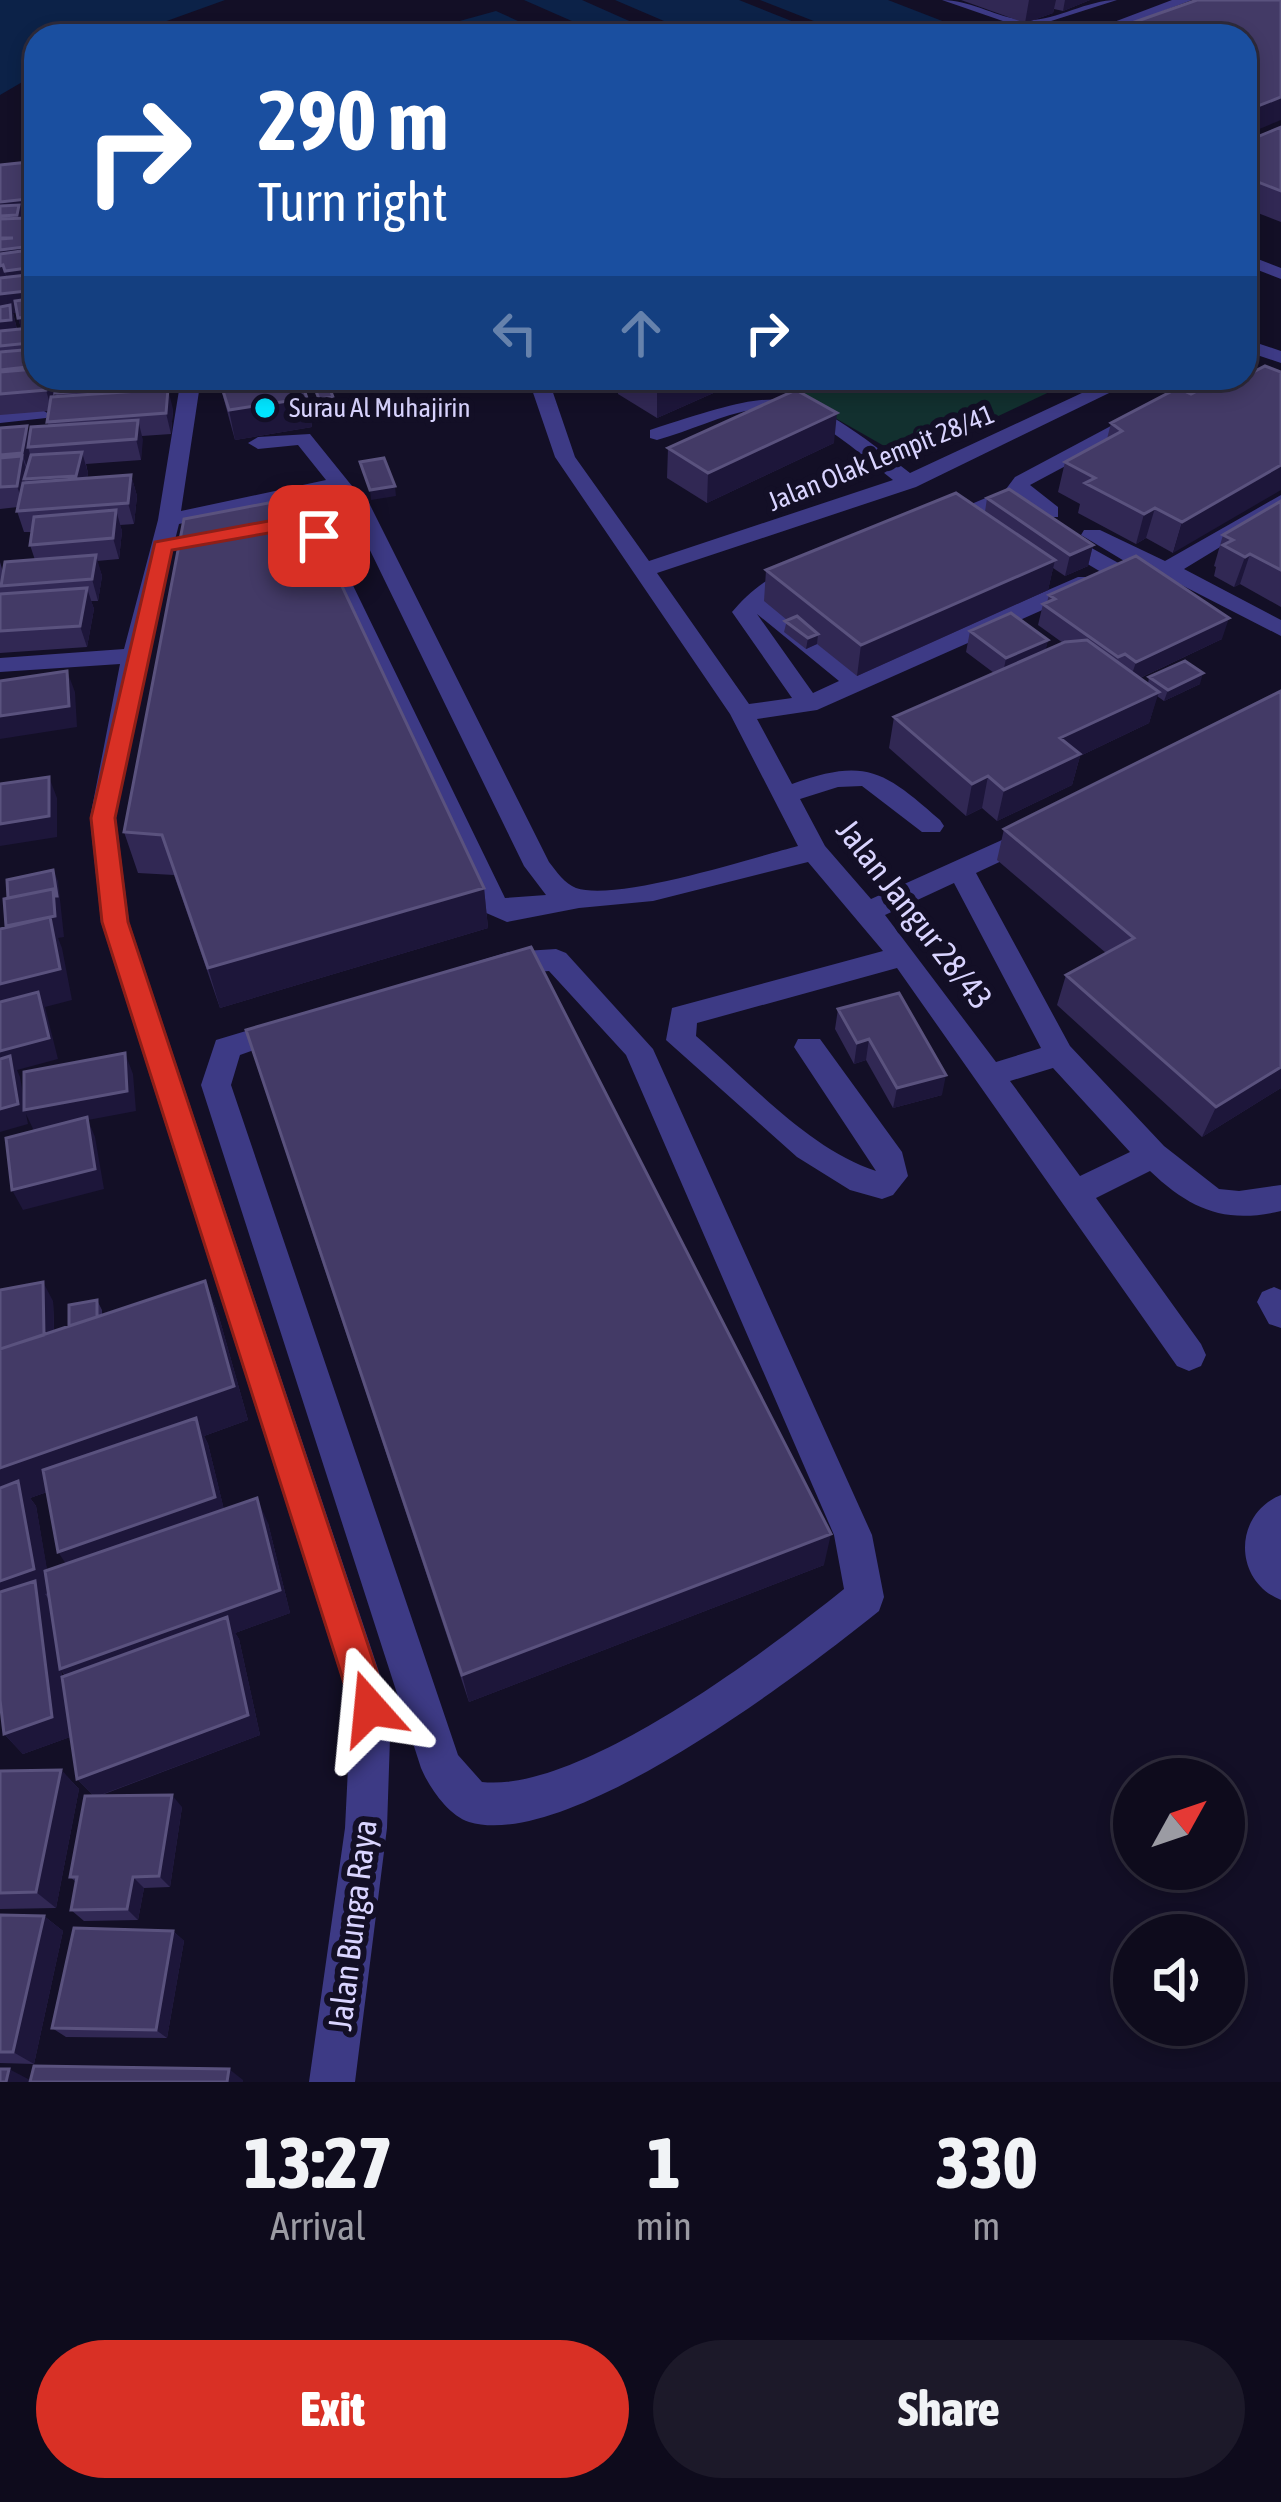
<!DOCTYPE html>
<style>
body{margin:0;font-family:"Asap Condensed",sans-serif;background:#1c1929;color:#f1f3f6;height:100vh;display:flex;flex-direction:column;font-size:45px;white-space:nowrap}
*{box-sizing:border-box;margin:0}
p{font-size:39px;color:#9b9ba3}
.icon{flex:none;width:66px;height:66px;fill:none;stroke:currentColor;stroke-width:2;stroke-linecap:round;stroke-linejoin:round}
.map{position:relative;height:2082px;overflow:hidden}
.drawer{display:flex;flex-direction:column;background:#0e0b1c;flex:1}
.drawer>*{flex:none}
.banner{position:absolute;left:24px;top:24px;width:1233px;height:366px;border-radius:36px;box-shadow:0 6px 18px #0003,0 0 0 3px #2e2b3b;background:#1a4fa0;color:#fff;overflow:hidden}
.needle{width:78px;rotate:50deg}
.buttons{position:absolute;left:1113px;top:1758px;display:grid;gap:24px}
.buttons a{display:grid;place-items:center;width:132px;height:132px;border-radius:50%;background:#0e0b1c;box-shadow:0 6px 18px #0003,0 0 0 3px #2e2b3b;font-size:60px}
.pin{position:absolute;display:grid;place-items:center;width:102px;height:102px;color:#fff;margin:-51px;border-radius:24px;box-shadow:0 6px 18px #0006}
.me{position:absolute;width:132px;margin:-66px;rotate:342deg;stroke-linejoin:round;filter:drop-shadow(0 0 9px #0008)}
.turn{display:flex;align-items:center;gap:42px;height:252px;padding:0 36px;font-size:54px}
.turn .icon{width:156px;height:156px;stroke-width:2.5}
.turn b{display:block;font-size:84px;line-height:102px}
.lanes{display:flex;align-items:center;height:114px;padding:0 36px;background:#0003;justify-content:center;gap:60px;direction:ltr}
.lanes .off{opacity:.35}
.eta{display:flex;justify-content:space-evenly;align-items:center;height:204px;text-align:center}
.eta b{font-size:72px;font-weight:800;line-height:84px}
.cta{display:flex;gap:24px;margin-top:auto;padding:24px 36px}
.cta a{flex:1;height:138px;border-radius:72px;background:#d93025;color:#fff;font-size:48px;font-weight:800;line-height:138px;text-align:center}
.cta a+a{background:#1c1929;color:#f1f3f6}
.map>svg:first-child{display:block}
</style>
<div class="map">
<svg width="1281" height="2082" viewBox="0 0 1281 2082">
<rect width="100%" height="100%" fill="#130f26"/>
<path fill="#12302f" d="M 765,378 L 1079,378 L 907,459 Z"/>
<path fill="#0c2248" d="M 0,0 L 225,0 L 125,36 L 36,36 L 36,74 L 0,95 Z
M 524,0 L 582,0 L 663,36 L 606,36 Z
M 615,0 L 739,0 L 829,36 L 699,36 Z
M 760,0 L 888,0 L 981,36 L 852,36 Z
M 496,11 L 551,36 L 405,36 Z"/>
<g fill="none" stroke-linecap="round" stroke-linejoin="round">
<path fill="#3d3a85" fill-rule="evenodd" d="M 942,0 C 972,0 996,18 1025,20 C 1054,22 1086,0 1117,0 L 1026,29 Z
M 1172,0 L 1192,0 L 1097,36 L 1077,36 Z
M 1245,254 L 1281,268 L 1281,279 L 1245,265 Z
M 1245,339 L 1281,351 L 1281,363 L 1245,351 Z
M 181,378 L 201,378 L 181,511 L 326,480 L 298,445 L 258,449 L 248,443 L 258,437 L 310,434 L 352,486 L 364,493 L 549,862 C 556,871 565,884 576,888 C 617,902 752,858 798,846 L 730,714 L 555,457 L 528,378 L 548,378 L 575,457 L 649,561 L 893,480 C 856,451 806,401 755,409 C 721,415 690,431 657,440 L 650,438 L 650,430 C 787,386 793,381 910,473 L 1114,378 L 1140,378 L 916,487 L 657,573 L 749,704 L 792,698 L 732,612 C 750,591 777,566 808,571 L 811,576 L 769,601 L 859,672 L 1078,577 L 1094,577 L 1094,587 L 817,710 L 757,719 L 792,784 C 866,757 884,771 940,820 L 944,826 L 940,832 L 922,832 L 862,786 L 838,787 L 800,799 L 825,846 L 871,899 L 1024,830 L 1042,830 L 1046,836 L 1042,842 L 976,873 L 1070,1046 L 1164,1146 L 1219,1189 L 1239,1191 L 1281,1185 L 1281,1211 C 1225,1224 1191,1210 1150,1171 L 1096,1198 L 1201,1344 L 1206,1355 L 1201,1366 L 1189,1371 L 1177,1366 L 897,968 L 697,1023 L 696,1036 C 749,1081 808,1149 876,1171 L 794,1047 L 798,1039 L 820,1039 L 902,1152 L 908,1176 L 893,1195 L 882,1199 L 850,1190 L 797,1157 L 666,1040 L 672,1008 L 883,951 L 808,862 L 653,901 L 579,908 L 507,922 L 484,912 L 480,905 L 308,538 L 303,531 L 275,523 C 290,510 315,517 327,532 L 505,898 L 546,895 L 524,866 L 344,497 L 321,491 L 179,524 L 146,656 L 116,818 L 129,922 L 391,1708 L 387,1828 L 355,2082 L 309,2082 L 345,1828 L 351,1708 L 101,922 L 90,818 L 120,664 L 0,672 L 0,658 L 124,649 L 158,520 ZM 757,614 L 839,681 L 813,693 ZM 954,883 L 1041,1048 L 996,1062 L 885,915 ZM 1053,1068 L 1130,1152 L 1080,1176 L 1010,1081 Z
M 1201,378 L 1240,378 L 1217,385 L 1030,485 L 1058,507 L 1058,517 L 1042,517 L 1006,489 L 1015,477 Z
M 39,408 L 49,414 L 46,418 L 0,423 L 0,411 Z
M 995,494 L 1122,565 L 1125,570 L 1122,575 L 1106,575 L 994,508 L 940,529 L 929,522 Z
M 1281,495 L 1281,510 L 1184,569 L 1281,620 L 1281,636 L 1160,574 L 1136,568 L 1081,535 L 1084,530 L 1100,530 L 1165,561 Z
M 556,949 L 566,953 L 653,1049 L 872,1535 L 884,1597 L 879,1611 C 802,1673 568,1852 469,1822 C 448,1815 429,1787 421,1768 L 201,1085 L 216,1040 L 509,952 ZM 549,971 L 626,1055 L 834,1535 L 844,1589 C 768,1650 580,1793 482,1782 L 458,1755 L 231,1085 L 240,1055 L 270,1044 L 509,974 Z
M 1274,1287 L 1281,1290 L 1281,1328 L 1269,1324 L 1257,1302 L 1262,1292 Z
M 1281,1495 L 1281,1600 C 1233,1581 1233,1514 1281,1495 Z"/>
</g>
<path fill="#312854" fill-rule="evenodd" d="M 961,0 L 1090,0 L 1063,11 L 1054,9 L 1053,13 L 1025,23 Z
M 1281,127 L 1281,222 L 1245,208 L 1245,142 Z
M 29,162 L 34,181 L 34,198 L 36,198 L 36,210 L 34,203 L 33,218 L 27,219 L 36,254 L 34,337 L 36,345 L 36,378 L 54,378 L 54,397 L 56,397 L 58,378 L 168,378 L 115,383 L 116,392 L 173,409 L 171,434 L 142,436 L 141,460 L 86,464 L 88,473 L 87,478 L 131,475 L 137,496 L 134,524 L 120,525 L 122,531 L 119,559 L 97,561 L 102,576 L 98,601 L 91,601 L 94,609 L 87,647 L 0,653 L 0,562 L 3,572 L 35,560 L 30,545 L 32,532 L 24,532 L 17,511 L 18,507 L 0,509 L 0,428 L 30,435 L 48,426 L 49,411 L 0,415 L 0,165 ZM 17,312 L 21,329 L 17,329 L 13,313 Z
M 218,378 L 300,378 L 307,398 L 312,427 L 235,440 Z
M 618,378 L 736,378 L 736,383 L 657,418 L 618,394 Z
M 1225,378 L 1173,553 L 1146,538 L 1136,544 L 1078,513 L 1080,504 L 1058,492 L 1065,462 L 1107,439 L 1111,423 L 1191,394 Z
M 834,443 L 707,503 L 667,478 L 668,448 Z
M 987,498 L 1093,545 L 1088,566 L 1065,576 L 1053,568 L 1048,590 L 857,676 L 817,644 L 806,649 L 784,632 L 787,620 L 764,601 L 766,570 L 985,512 Z
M 1281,501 L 1281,607 L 1240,584 L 1234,587 L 1214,576 L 1216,567 L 1214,566 L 1223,535 Z
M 184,519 L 484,888 L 488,928 L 220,1008 L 174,875 L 138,873 L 124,832 Z
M 1049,595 L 1222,639 L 1140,678 L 1148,684 L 1149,677 L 1200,684 L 1164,701 L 1157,696 L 1149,723 L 1080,756 L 1072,785 L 997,821 L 982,808 L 966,816 L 889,748 L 894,717 L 994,673 L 966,652 L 970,631 L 1048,640 L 1045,651 L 1063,643 L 1038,625 L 1043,604 L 1047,602 Z
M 1281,691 L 1281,1088 L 1202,1137 L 1057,1005 L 1066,975 L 1106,953 L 997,860 L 1004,829 Z
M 838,1009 L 942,1095 L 893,1108 L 866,1060 L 854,1064 L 835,1029 Z
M 246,1030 L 824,1565 L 469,1702 L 258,1069 Z
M 205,1281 L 219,1317 L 248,1420 L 204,1436 L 208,1444 L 224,1510 L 268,1523 L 290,1613 L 235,1633 L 239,1639 L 260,1735 L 99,1796 L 182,1807 L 170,1887 L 144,1888 L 138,1920 L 84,1921 L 71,1910 L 76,1882 L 70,1877 L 94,1796 L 77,1779 L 65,1676 L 61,1670 L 70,1737 L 23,1754 L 4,1734 L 0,1700 L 53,1301 L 54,1331 L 69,1326 L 97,1300 L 102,1310 L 102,1315 ZM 47,1492 L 66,1564 L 47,1571 L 36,1506 L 30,1498 Z
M 61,1770 L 79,1789 L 56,1908 L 0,1909 L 0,1771 Z
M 0,1915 L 44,1916 L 63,1931 L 34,2064 L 0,2063 Z
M 173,1931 L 184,1941 L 167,2038 L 66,2037 L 52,2028 Z"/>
<path fill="#1d163a" d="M 1029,0 L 1056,0 L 1053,13 L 1025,23 Z
M 1065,0 L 1090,0 L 1063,11 Z
M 1281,97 L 1281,120 L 1245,135 L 1245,111 Z
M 29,162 L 34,181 L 34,218 L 27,219 L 36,254 L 36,266 L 4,269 L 9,285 L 0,286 L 0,250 L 22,234 L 17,215 L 0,216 L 0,202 Z
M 35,267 L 36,287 L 11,291 L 5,271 Z
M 36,290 L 36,310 L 13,313 L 16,325 L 17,340 L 0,342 L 0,294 Z
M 36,316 L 36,336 L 34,337 L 36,345 L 36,363 L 30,343 L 24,338 L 18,318 Z
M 48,378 L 54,378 L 52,411 L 46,390 Z
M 110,378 L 114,378 L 116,388 L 114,410 L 109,389 Z
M 680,378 L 736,378 L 736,383 L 657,418 L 657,388 Z
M 168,389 L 173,409 L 171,434 L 166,413 Z
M 333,397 L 335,408 L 320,410 L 319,399 Z
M 307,398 L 312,427 L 235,440 L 229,410 Z
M 837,413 L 834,443 L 707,503 L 708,473 Z
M 138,420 L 143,440 L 141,460 L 136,439 Z
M 27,426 L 33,446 L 28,447 L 31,458 L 29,474 L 22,453 Z
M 82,452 L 88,473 L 82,497 L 76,476 Z
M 22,456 L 29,477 L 24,479 L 27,489 L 24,507 L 17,486 Z
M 1281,465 L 1281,490 L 1173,553 L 1182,522 Z
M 131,475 L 137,496 L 134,524 L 128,503 Z
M 395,486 L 396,496 L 371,500 L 370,490 Z
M 1155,508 L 1146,538 L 1136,544 L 1144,514 Z
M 116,510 L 122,531 L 119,559 L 113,538 Z
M 1093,545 L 1088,566 L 1065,576 L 1070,555 Z
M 1250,554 L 1240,584 L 1234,587 L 1245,557 Z
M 96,555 L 102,576 L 98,601 L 92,579 Z
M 1055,560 L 1048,590 L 857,676 L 861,645 Z
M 87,588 L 94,609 L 87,647 L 80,626 Z
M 1229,618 L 1222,639 L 1129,683 L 1136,662 Z
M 818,634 L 817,644 L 806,649 L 808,638 Z
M 1048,640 L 1043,661 L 1002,679 L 1006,658 Z
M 67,671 L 75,692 L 77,727 L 0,739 L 0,716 Z
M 1203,673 L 1200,684 L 1164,701 L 1168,690 Z
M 1159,692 L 1149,723 L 1080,756 L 1072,785 L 997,821 L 1004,790 L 1060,738 Z
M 988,776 L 982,808 L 966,816 L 972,784 Z
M 49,777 L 57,798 L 57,837 L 0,846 L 0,824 Z
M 53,870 L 58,881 L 64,937 L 58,938 L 62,948 L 72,1000 L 45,1007 L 58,1059 L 17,1070 L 20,1077 L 26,1110 L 125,1053 L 133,1074 L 136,1111 L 88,1120 L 95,1137 L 104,1189 L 23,1210 L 12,1190 L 34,1131 L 26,1114 L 28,1124 L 0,1132 L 0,984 L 14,917 Z
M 484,888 L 488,928 L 220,1008 L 208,968 Z
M 869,1039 L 866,1060 L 854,1064 L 857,1043 Z
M 1281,1067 L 1281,1088 L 1202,1137 L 1216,1107 Z
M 946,1075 L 942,1095 L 893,1108 L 897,1088 Z
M 205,1281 L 219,1317 L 248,1420 L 204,1436 L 208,1444 L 227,1522 L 74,1576 L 58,1552 L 215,1497 L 201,1437 L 30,1498 L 36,1506 L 51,1592 L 45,1594 L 52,1604 L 61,1669 L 280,1590 L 257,1498 L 268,1523 L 290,1613 L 235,1633 L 239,1639 L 260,1735 L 95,1797 L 77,1779 L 248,1715 L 231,1635 L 77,1690 L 61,1670 L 70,1737 L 23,1754 L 4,1734 L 52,1717 L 37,1597 L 0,1611 L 0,1581 L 34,1569 L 22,1500 L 0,1508 L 0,1468 L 234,1386 Z
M 43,1282 L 53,1301 L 55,1364 L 0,1375 Z
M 831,1534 L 824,1565 L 469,1702 L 462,1675 Z
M 61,1770 L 79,1789 L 56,1908 L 36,1892 Z
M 172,1795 L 182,1807 L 170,1887 L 159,1876 Z
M 133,1877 L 144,1888 L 138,1920 L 127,1909 Z
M 44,1916 L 63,1931 L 34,2064 L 13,2052 Z
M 173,1931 L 184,1941 L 167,2038 L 156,2030 Z
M 9,2069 L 30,2080 L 30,2082 L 6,2082 Z
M 229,2069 L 243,2080 L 243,2082 L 227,2082 Z"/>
<path fill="#433a66" stroke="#5a527e" stroke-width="3" d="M 1197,0 L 1281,0 L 1281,97 L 1245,111 L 1245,36 L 1095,36 Z
M 372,24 L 398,36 L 327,36 Z
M 1281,127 L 1281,191 L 1245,177 L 1245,142 Z
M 29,162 L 28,199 L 0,202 L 0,165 Z
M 19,205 L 17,215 L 0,216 L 0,206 Z
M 26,218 L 23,237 L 31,236 L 32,246 L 0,250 L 0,239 L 13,238 L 0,238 L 0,219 Z
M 29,250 L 35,267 L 5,271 L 3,265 L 0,266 L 0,254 Z
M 36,274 L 36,290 L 0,294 L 0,278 Z
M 36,298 L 36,316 L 18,318 L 15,301 Z
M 10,305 L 11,320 L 0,321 L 0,307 Z
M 31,328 L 30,343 L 0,346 L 0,331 Z
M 36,349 L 36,366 L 0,370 L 0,352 Z
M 1265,366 L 1281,372 L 1281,465 L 1182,522 L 1155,508 L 1144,514 L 1085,483 L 1095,478 L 1065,462 L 1122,431 L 1111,423 L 1178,388 L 1191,394 L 1222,378 L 1234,382 Z
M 36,369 L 36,378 L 48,378 L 46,390 L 0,394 L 0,372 Z
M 58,378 L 110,378 L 109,389 L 55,393 Z
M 219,378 L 300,378 L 307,398 L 229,410 Z
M 641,378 L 680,378 L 657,388 Z
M 328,384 L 333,397 L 319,399 L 314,386 Z
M 168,389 L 166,413 L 47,422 L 51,397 Z
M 796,390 L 837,413 L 708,473 L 668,448 Z
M 138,420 L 136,439 L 28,447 L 31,427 Z
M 27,426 L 22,453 L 0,455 L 0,428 Z
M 82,452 L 76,476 L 24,479 L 31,455 Z
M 22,456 L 17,486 L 0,487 L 0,458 Z
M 384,458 L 395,486 L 370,490 L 360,462 Z
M 131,475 L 128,503 L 17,511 L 23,483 Z
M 1009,489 L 1093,545 L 1070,555 L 987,498 Z
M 956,493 L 1055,560 L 861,645 L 766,570 Z
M 300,497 L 484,888 L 208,968 L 162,835 L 124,832 L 184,519 Z
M 1281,501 L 1281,570 L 1250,554 L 1245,557 L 1223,545 L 1233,540 L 1223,535 Z
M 116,510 L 113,538 L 30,545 L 34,517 Z
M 96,555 L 92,579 L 1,586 L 5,562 Z
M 1136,556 L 1229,618 L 1136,662 L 1125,654 L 1118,657 L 1043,604 L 1055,599 L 1049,595 Z
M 87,588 L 80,626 L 0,631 L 0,594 Z
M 1011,613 L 1048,640 L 1006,658 L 970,631 Z
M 797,616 L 818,634 L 808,638 L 785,621 Z
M 1087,640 L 1159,692 L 1060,738 L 1080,754 L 1004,790 L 988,776 L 972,784 L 894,717 L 1065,642 Z
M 1185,661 L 1203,673 L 1168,690 L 1149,677 Z
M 67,671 L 69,706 L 0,716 L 0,681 Z
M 1281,691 L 1281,1067 L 1216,1107 L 1066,975 L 1134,938 L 1004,829 Z
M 49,777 L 49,816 L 0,824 L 0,784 Z
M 53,870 L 57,896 L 55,896 L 53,889 L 8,898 L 7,880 Z
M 53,889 L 55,916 L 6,926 L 4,899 Z
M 50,917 L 60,969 L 0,984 L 0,929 Z
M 531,947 L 831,1534 L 462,1675 L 246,1030 Z
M 38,992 L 49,1038 L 0,1051 L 0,1002 Z
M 899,993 L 946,1075 L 897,1088 L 869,1039 L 857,1043 L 838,1009 Z
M 125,1053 L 127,1091 L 24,1110 L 24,1072 Z
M 10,1056 L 18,1104 L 0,1109 L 0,1059 Z
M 87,1117 L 95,1169 L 12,1190 L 6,1138 Z
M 205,1281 L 234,1386 L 0,1468 L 0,1349 Z
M 43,1282 L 44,1335 L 0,1349 L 0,1290 Z
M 97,1300 L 97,1317 L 69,1326 L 69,1305 Z
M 196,1418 L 215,1497 L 58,1552 L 43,1470 Z
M 18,1481 L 34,1569 L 0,1581 L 0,1488 Z
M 257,1498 L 280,1590 L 60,1669 L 45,1571 Z
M 35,1581 L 52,1717 L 4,1734 L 0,1700 L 0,1592 Z
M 227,1617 L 248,1715 L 77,1779 L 62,1677 Z
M 61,1770 L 36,1892 L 0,1893 L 0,1771 Z
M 172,1795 L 159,1876 L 133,1877 L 127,1909 L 71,1910 L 77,1877 L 70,1877 L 85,1796 Z
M 0,1915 L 44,1916 L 13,2052 L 0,2052 Z
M 74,1928 L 173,1931 L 156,2030 L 52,2028 Z
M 34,2066 L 229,2069 L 227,2082 L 30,2082 Z
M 0,2069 L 9,2069 L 6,2082 L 0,2082 Z"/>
<path fill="#d93025" stroke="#8d1f18" stroke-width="3" d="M 301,515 L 326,532 L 326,541 L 312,541 L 297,528 L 172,550 L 115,818 L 128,922 L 389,1708 L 384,1721 L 370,1726 L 357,1721 L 352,1708 L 102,922 L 91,818 L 155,542 Z"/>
<circle fill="#00e5ff" stroke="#130f26" stroke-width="4.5" cx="265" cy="408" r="12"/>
<g text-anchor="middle" stroke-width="12" stroke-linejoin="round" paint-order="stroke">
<g font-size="27" fill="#d9d4ff" stroke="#130f26" text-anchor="start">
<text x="289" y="417">Surau Al Muhajirin</text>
</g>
<g font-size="27" fill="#d9d4ff" stroke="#130f26">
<text transform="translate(881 458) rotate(-22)" y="9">Jalan Olak Lempit 28/41</text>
</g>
<g font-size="33" fill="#d9d4ff" stroke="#130f26">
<text transform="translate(915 914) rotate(52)" y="12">Jalan Jangur 28/43</text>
<text transform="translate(352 1925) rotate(-83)" y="12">Jalan Bunga Raya</text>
</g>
</g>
</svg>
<div class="buttons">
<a><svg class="needle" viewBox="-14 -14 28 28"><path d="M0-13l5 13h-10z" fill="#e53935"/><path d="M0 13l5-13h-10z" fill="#9b9ba3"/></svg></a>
<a><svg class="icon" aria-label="sound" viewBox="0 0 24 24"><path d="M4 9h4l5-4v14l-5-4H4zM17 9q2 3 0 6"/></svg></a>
</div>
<div class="pin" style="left:319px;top:536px;background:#d93025"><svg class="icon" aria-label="arrive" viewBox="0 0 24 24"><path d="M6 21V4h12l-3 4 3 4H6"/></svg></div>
<svg class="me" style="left:370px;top:1708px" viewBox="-20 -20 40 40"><path d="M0-17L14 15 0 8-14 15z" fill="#d93025" stroke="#fff" stroke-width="4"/></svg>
<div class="banner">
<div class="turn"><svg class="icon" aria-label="right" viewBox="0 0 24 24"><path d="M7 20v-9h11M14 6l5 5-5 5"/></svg><div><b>290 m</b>Turn right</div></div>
<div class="lanes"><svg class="icon off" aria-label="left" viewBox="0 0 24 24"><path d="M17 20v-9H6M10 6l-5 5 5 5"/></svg><svg class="icon off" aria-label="ahead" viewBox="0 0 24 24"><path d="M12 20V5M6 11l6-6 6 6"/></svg><svg class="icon" aria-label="right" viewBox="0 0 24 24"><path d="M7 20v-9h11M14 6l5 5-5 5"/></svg></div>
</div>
</div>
<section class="drawer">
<div class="eta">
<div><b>13:27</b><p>Arrival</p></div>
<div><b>1</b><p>min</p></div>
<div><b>330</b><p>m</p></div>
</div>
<div class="cta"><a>Exit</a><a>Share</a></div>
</section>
